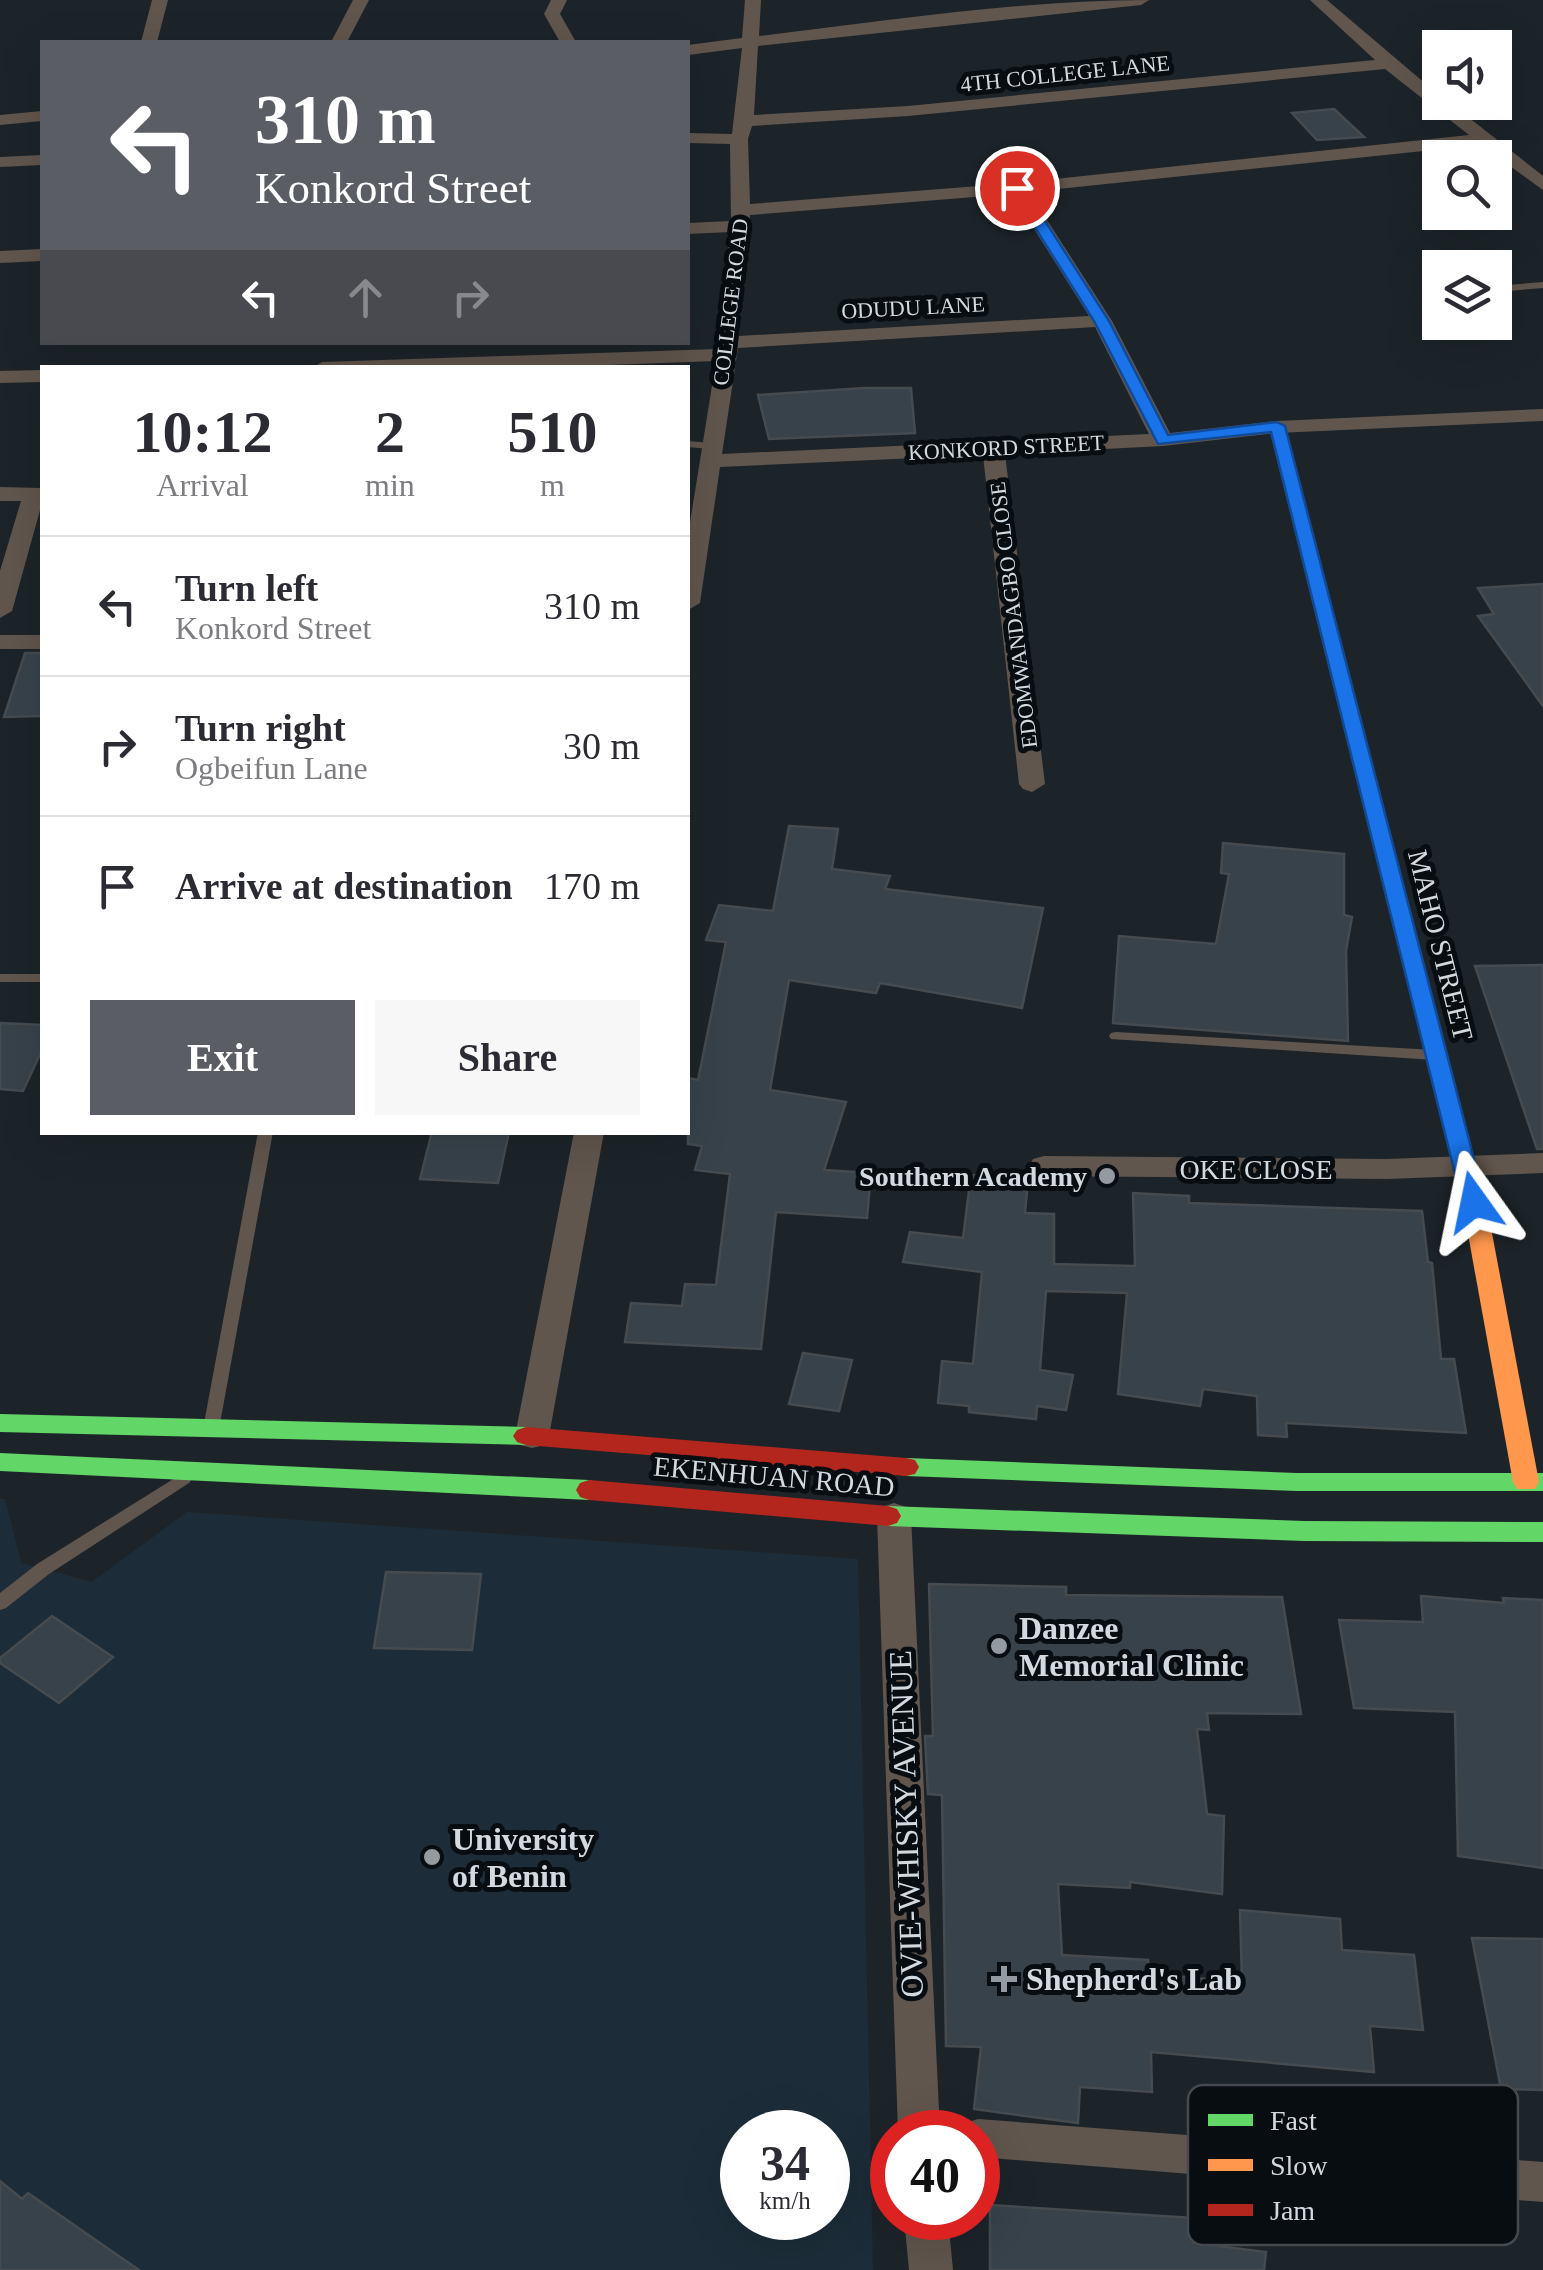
<!DOCTYPE html>
<style>
body{margin:0;font-family:"Times New Roman",serif;background:#f7f7f7;color:#2b2b33;height:100vh;display:flex;flex-direction:column;font-size:38px;white-space:nowrap}
*{box-sizing:border-box;margin:0}
p{font-size:32px;color:#7c7c81}
.icon{flex:none;width:55px;height:55px;fill:none;stroke:currentColor;stroke-width:2;stroke-linecap:round;stroke-linejoin:round}
.map{position:relative;flex:1;overflow:hidden}
.side{position:absolute;left:40px;top:365px;width:650px;height:770px;display:flex;flex-direction:column;background:#fff;border-radius:0px;box-shadow:0 10px 40px #0002}
.side>*{flex:none}
.hud{position:absolute;left:40px;top:40px;width:650px;height:305px;border-radius:0px;box-shadow:0 10px 40px #0002;background:#5a5d64;color:#fff;overflow:hidden}
.fabs{position:absolute;left:1422px;top:30px;display:grid;gap:20px}
.fabs a{display:grid;place-items:center;width:90px;height:90px;border-radius:0px;background:#fff;box-shadow:0 10px 40px #0002;font-size:50px}
.speed{position:absolute;left:720px;top:2110px;display:flex;gap:20px;font-size:50px;font-weight:700;text-align:center}
.speed>*{display:grid;place-content:center;width:130px;height:130px;border-radius:50%;background:#fff;box-shadow:0 10px 40px #0002;line-height:1}
.speed small{font-size:25px;font-weight:400}
.speed .limit{border:15px solid #d22;background:#fff;color:#111}
.pin{position:absolute;display:grid;place-items:center;width:85px;height:85px;color:#fff;margin:-42px;border:5px solid #fff;border-radius:50%;box-shadow:0 2px 10px #0007}
.me{position:absolute;width:110px;margin:-55px;rotate:348deg;stroke-linejoin:round;filter:drop-shadow(0 0 8px #0008)}
.turn{display:flex;align-items:center;gap:35px;height:210px;padding:0 50px;font-size:45px}
.turn .icon{width:130px;height:130px;stroke-width:2.5}
.turn b{display:block;font-size:70px;line-height:85px}
.lanes{display:flex;align-items:center;height:95px;padding:0 50px;background:#0003;justify-content:center;gap:50px;direction:ltr}
.lanes .off{opacity:.35}
.eta{display:flex;justify-content:space-evenly;align-items:center;height:170px;text-align:center}
.eta b{font-size:60px;font-weight:800;line-height:70px}
.button{display:flex;gap:20px;margin-top:auto;padding:20px 50px}
.button a{flex:1;height:115px;border-radius:0px;background:#5a5d64;color:#fff;font-size:40px;font-weight:800;line-height:115px;text-align:center}
.button a+a{background:#f7f7f7;color:#2b2b33}
ul{padding:0;list-style:none}
li{display:flex;align-items:center;gap:30px;height:140px;padding:0 50px;border-top:2px solid #e1e1e2}
li div{flex:1}
li b{display:block;font-size:38px}
li em{font-style:normal}
.map>svg:first-child{display:block}
</style>
<div class="map">
<svg width="1543" height="2270" viewBox="0 0 1543 2270">
<rect width="100%" height="100%" fill="#1d2429"/>
<path fill="#1c2d39" fill-rule="evenodd" d="M 0,1499 L 5,1499 L 21,1563 L 92,1582 L 187,1512 L 858,1559 L 873,2270 L 0,2270 ZM 742,2132 L 828,2132 L 828,2218 L 742,2218 Z"/>
<path fill="#37424a" stroke="#454b4f" stroke-width="2.5" d="M 1334,109 L 1364,137 L 1317,140 L 1292,113 Z
M 865,388 L 911,388 L 915,433 L 769,439 L 758,395 Z
M 1543,584 L 1543,706 L 1478,616 L 1494,614 L 1478,588 Z
M 25,653 L 42,653 L 42,716 L 4,717 Z
M 789,826 L 838,829 L 832,869 L 890,876 L 885,889 L 1043,908 L 1022,1008 L 880,983 L 876,993 L 789,980 L 770,1090 L 846,1102 L 824,1170 L 871,1173 L 867,1218 L 776,1212 L 761,1349 L 625,1342 L 631,1303 L 682,1306 L 685,1284 L 716,1285 L 730,1174 L 695,1170 L 702,1146 L 688,1144 L 688,1078 L 698,1080 L 726,942 L 706,940 L 719,905 L 773,911 Z
M 1223,843 L 1344,854 L 1344,915 L 1352,917 L 1346,951 L 1348,1041 L 1113,1023 L 1119,936 L 1216,944 L 1229,874 L 1221,873 Z
M 1543,965 L 1543,1149 L 1537,1149 L 1475,966 Z
M 0,1023 L 42,1025 L 42,1050 L 23,1091 L 0,1089 Z
M 432,1132 L 509,1132 L 498,1183 L 420,1179 Z
M 971,1175 L 1028,1180 L 1025,1213 L 1054,1214 L 1054,1264 L 1135,1266 L 1133,1193 L 1189,1196 L 1189,1203 L 1422,1211 L 1428,1262 L 1432,1263 L 1441,1359 L 1454,1359 L 1466,1433 L 1286,1423 L 1287,1437 L 1258,1435 L 1257,1396 L 1203,1389 L 1200,1406 L 1118,1394 L 1127,1293 L 1046,1291 L 1040,1370 L 1073,1375 L 1066,1410 L 1037,1406 L 1036,1419 L 969,1412 L 969,1406 L 938,1403 L 942,1361 L 973,1364 L 982,1272 L 903,1262 L 910,1232 L 963,1238 Z
M 803,1353 L 852,1360 L 839,1411 L 789,1404 Z
M 386,1572 L 481,1574 L 472,1650 L 374,1648 Z
M 929,1584 L 1066,1587 L 1066,1595 L 1282,1597 L 1301,1714 L 1207,1713 L 1209,1730 L 1197,1729 L 1207,1814 L 1224,1816 L 1222,1894 L 1130,1882 L 1130,1888 L 1058,1884 L 1062,1955 L 1148,1960 L 1149,1974 L 1242,1982 L 1240,1910 L 1340,1919 L 1342,1950 L 1414,1955 L 1423,2030 L 1370,2026 L 1374,2072 L 1151,2052 L 1152,2092 L 1080,2087 L 1078,2123 L 974,2109 L 981,2047 L 946,2046 L 942,1795 L 928,1794 L 925,1736 L 933,1736 Z
M 1421,1596 L 1504,1603 L 1503,1598 L 1543,1600 L 1543,1868 L 1458,1856 L 1455,1712 L 1354,1708 L 1339,1620 L 1423,1622 Z
M 52,1616 L 113,1657 L 59,1703 L 0,1663 L 0,1658 Z
M 1472,1938 L 1543,1939 L 1543,2090 L 1501,2089 Z
M 0,2181 L 22,2199 L 28,2193 L 139,2270 L 0,2270 Z
M 990,2205 L 1193,2218 L 1194,2243 L 1266,2252 L 1264,2270 L 990,2270 Z"/>
<g fill="none" stroke-linecap="round" stroke-linejoin="round">
<path fill="#61564d" fill-rule="evenodd" d="M 1543,282 L 1543,288 L 1495,292 L 1495,286 Z
M 688,441 L 710,443 L 715,446 L 710,449 L 688,447 Z
M 0,974 L 42,974 L 42,982 L 0,982 Z
M 1116,1032 L 1435,1050 L 1442,1055 L 1435,1060 L 1111,1039 L 1109,1036 L 1111,1033 Z
M 258,1132 L 273,1132 L 219,1429 L 217,1433 L 205,1433 L 203,1429 Z
M 183,1473 L 189,1475 L 192,1479 L 189,1483 L 49,1574 L 6,1608 L 0,1610 L 0,1593 L 37,1564 Z"/>
<path fill="#61564d" fill-rule="evenodd" d="M 152,0 L 168,0 L 157,42 L 141,42 Z
M 353,0 L 369,0 L 347,42 L 331,42 Z
M 551,0 L 567,0 L 560,14 L 576,42 L 560,42 L 544,14 Z
M 745,0 L 761,0 L 759,36 C 888,21 1018,0 1149,0 L 1141,5 L 758,46 L 754,115 L 908,106 L 1375,60 L 1310,0 L 1327,0 L 1440,96 L 1440,102 L 1449,102 L 1543,176 L 1543,190 L 1481,145 L 1029,192 L 1112,321 L 1170,433 L 1277,421 L 1543,409 L 1543,421 L 1277,433 L 1163,446 L 1005,454 L 1045,784 L 1032,792 L 1023,789 L 1019,784 L 983,455 L 720,467 L 700,603 L 688,610 L 688,535 L 716,361 L 528,368 L 312,368 L 322,362 L 717,349 L 730,232 L 688,234 L 688,223 L 731,221 L 730,144 L 688,143 L 688,133 L 732,134 L 742,48 L 688,55 L 688,45 L 742,38 ZM 1385,69 L 1469,135 L 1017,183 L 750,204 L 748,139 L 752,126 L 908,116 ZM 1012,194 L 1089,316 L 739,336 L 750,215 ZM 1095,327 L 1149,434 L 722,454 L 738,348 Z
M 42,111 L 42,121 L 0,125 L 0,115 Z
M 42,155 L 42,165 L 0,167 L 0,157 Z
M 42,249 L 42,261 L 0,263 L 0,251 Z
M 42,370 L 42,382 L 0,383 L 0,371 Z
M 0,487 L 42,488 L 42,503 L 12,611 L 0,618 L 0,571 L 21,501 L 0,501 Z
M 0,635 L 42,635 L 42,649 L 0,649 Z
M 574,1132 L 604,1132 L 549,1436 L 544,1445 L 532,1448 L 520,1445 L 515,1436 Z
M 1543,1153 L 1543,1173 L 1387,1179 L 1044,1176 L 1033,1173 L 1029,1166 L 1033,1159 L 1044,1156 L 1387,1159 Z
M 894,1503 L 906,1507 L 911,1516 L 940,2132 L 898,2132 L 877,1516 L 882,1507 Z
M 978,2119 L 1543,2162 L 1543,2202 L 978,2157 L 978,2132 L 959,2132 L 963,2124 Z
M 904,2218 L 948,2218 L 953,2270 L 909,2270 Z"/>
<path fill="#63d668" fill-rule="evenodd" d="M 1277,422 L 1285,427 L 1488,1212 L 1476,1220 L 1464,1212 L 1269,427 Z
M 0,1414 L 526,1427 L 535,1430 L 539,1436 L 535,1442 L 526,1445 L 0,1432 Z
M 0,1453 L 589,1480 L 598,1483 L 602,1490 L 598,1497 L 589,1500 L 0,1471 Z
M 906,1458 L 1297,1473 L 1543,1473 L 1543,1491 L 1297,1491 L 906,1476 L 897,1474 L 893,1467 L 897,1460 Z
M 888,1506 L 1304,1521 L 1543,1522 L 1543,1542 L 1304,1541 L 888,1526 L 879,1523 L 875,1516 L 879,1509 Z"/>
<path fill="#ff974d" fill-rule="evenodd" d="M 1476,1204 L 1488,1212 L 1539,1482 L 1535,1489 L 1517,1489 L 1513,1482 L 1464,1212 Z"/>
<path fill="#b3261e" fill-rule="evenodd" d="M 526,1427 L 906,1458 L 915,1460 L 919,1467 L 915,1474 L 906,1476 L 526,1445 L 517,1442 L 513,1436 L 517,1430 Z
M 589,1480 L 888,1506 L 897,1509 L 901,1516 L 897,1523 L 888,1526 L 589,1500 L 580,1497 L 576,1490 L 580,1483 Z"/>
</g>
<path fill="#1a73e8" stroke="#114b97" stroke-width="2.5" d="M 1017,184 L 1024,188 L 1109,321 L 1168,435 L 1277,422 L 1285,426 L 1485,1202 L 1482,1207 L 1474,1209 L 1462,1202 L 1271,432 L 1158,444 L 1094,321 L 1010,188 Z"/>
<g fill="#939aa0" stroke="#080d11" stroke-width="4">
<circle cx="1107" cy="1176" r="10"/>
<circle cx="999" cy="1646" r="10"/>
<circle cx="432" cy="1857" r="10"/>
<path d="M999 1964h10v10h10v10h-10v10h-10v-10h-10v-10h10z"/>
</g>
<g text-anchor="middle" stroke-width="10" stroke-linejoin="round" paint-order="stroke">
<g font-size="22" fill="#d2dae0" stroke="#080d11">
<text transform="translate(1065 73) rotate(-6)" y="8">4TH COLLEGE LANE</text>
<text transform="translate(730 302) rotate(-83)" y="8">COLLEGE ROAD</text>
<text transform="translate(913 307) rotate(-3)" y="8">ODUDU LANE</text>
<text transform="translate(1006 447) rotate(-3)" y="8">KONKORD STREET</text>
<text transform="translate(1013 615) rotate(-97)" y="8">EDOMWANDAGBO CLOSE</text>
</g>
<g font-size="28" fill="#d2dae0" stroke="#080d11">
<text transform="translate(1441 945) rotate(76)" y="10">MAHO STREET</text>
<text x="1256" y="1179">OKE CLOSE</text>
<text transform="translate(774 1476) rotate(5)" y="10">EKENHUAN ROAD</text>
</g>
<g font-size="28" font-weight="bold" fill="#d2dae0" stroke="#080d11" text-anchor="end">
<text x="1087" y="1186">Southern Academy</text>
</g>
<g font-size="32" font-weight="bold" fill="#d2dae0" stroke="#080d11" text-anchor="start">
<text x="1019" y="1639">Danzee<tspan x="1019" dy="37">Memorial Clinic</tspan></text>
<text x="452" y="1850">University<tspan x="452" dy="37">of Benin</tspan></text>
<text x="1026" y="1990">Shepherd's Lab</text>
</g>
<g font-size="32" fill="#d2dae0" stroke="#080d11">
<text transform="translate(906 1824) rotate(-92)" y="11">OVIE-WHISKY AVENUE</text>
</g>
</g>
<rect x="1188" y="2085" width="330" height="160" rx="15" fill="#080d11" stroke="#454a4f" stroke-width="2.5"/>
<rect x="1208" y="2114" width="45" height="12" fill="#63d668"/>
<rect x="1208" y="2159" width="45" height="12" fill="#ff974d"/>
<rect x="1208" y="2204" width="45" height="12" fill="#b3261e"/>
<g font-size="28" fill="#d2dae0">
<text x="1270" y="2130">Fast</text>
<text x="1270" y="2175">Slow</text>
<text x="1270" y="2220">Jam</text>
</g>
</svg>
<div class="fabs">
<a><svg class="icon" aria-label="sound" viewBox="0 0 24 24"><path d="M4 9h4l5-4v14l-5-4H4zM17 9q2 3 0 6"/></svg></a>
<a><svg class="icon" aria-label="search" viewBox="0 0 24 24"><circle cx="10" cy="10" r="6"/><path d="M15 15l6 6"/></svg></a>
<a><svg class="icon" aria-label="layers" viewBox="0 0 24 24"><path d="M12 4l9 5-9 5-9-5zM3 14l9 5 9-5"/></svg></a>
</div>
<div class="speed"><div>34<small>km/h</small></div><div class="limit">40</div></div>
<div class="pin" style="left:1017px;top:188px;background:#d93025"><svg class="icon" aria-label="arrive" viewBox="0 0 24 24"><path d="M6 21V4h12l-3 4 3 4H6"/></svg></div>
<svg class="me" style="left:1474px;top:1202px" viewBox="-20 -20 40 40"><path d="M0-17L14 15 0 8-14 15z" fill="#1a73e8" stroke="#fff" stroke-width="4"/></svg>
<div class="hud">
<div class="turn"><svg class="icon" aria-label="left" viewBox="0 0 24 24"><path d="M17 20v-9H6M10 6l-5 5 5 5"/></svg><div><b>310 m</b>Konkord Street</div></div>
<div class="lanes"><svg class="icon" aria-label="left" viewBox="0 0 24 24"><path d="M17 20v-9H6M10 6l-5 5 5 5"/></svg><svg class="icon off" aria-label="ahead" viewBox="0 0 24 24"><path d="M12 20V5M6 11l6-6 6 6"/></svg><svg class="icon off" aria-label="right" viewBox="0 0 24 24"><path d="M7 20v-9h11M14 6l5 5-5 5"/></svg></div>
</div>
<section class="side">
<div class="eta">
<div><b>10:12</b><p>Arrival</p></div>
<div><b>2</b><p>min</p></div>
<div><b>510</b><p>m</p></div>
</div>
<ul>
<li><svg class="icon" aria-label="left" viewBox="0 0 24 24"><path d="M17 20v-9H6M10 6l-5 5 5 5"/></svg><div><b>Turn left</b><p>Konkord Street</p></div><em>310 m</em></li>
<li><svg class="icon" aria-label="right" viewBox="0 0 24 24"><path d="M7 20v-9h11M14 6l5 5-5 5"/></svg><div><b>Turn right</b><p>Ogbeifun Lane</p></div><em>30 m</em></li>
<li><svg class="icon" aria-label="arrive" viewBox="0 0 24 24"><path d="M6 21V4h12l-3 4 3 4H6"/></svg><div><b>Arrive at destination</b></div><em>170 m</em></li>
</ul>
<div class="button"><a>Exit</a><a>Share</a></div>
</section>
</div>
